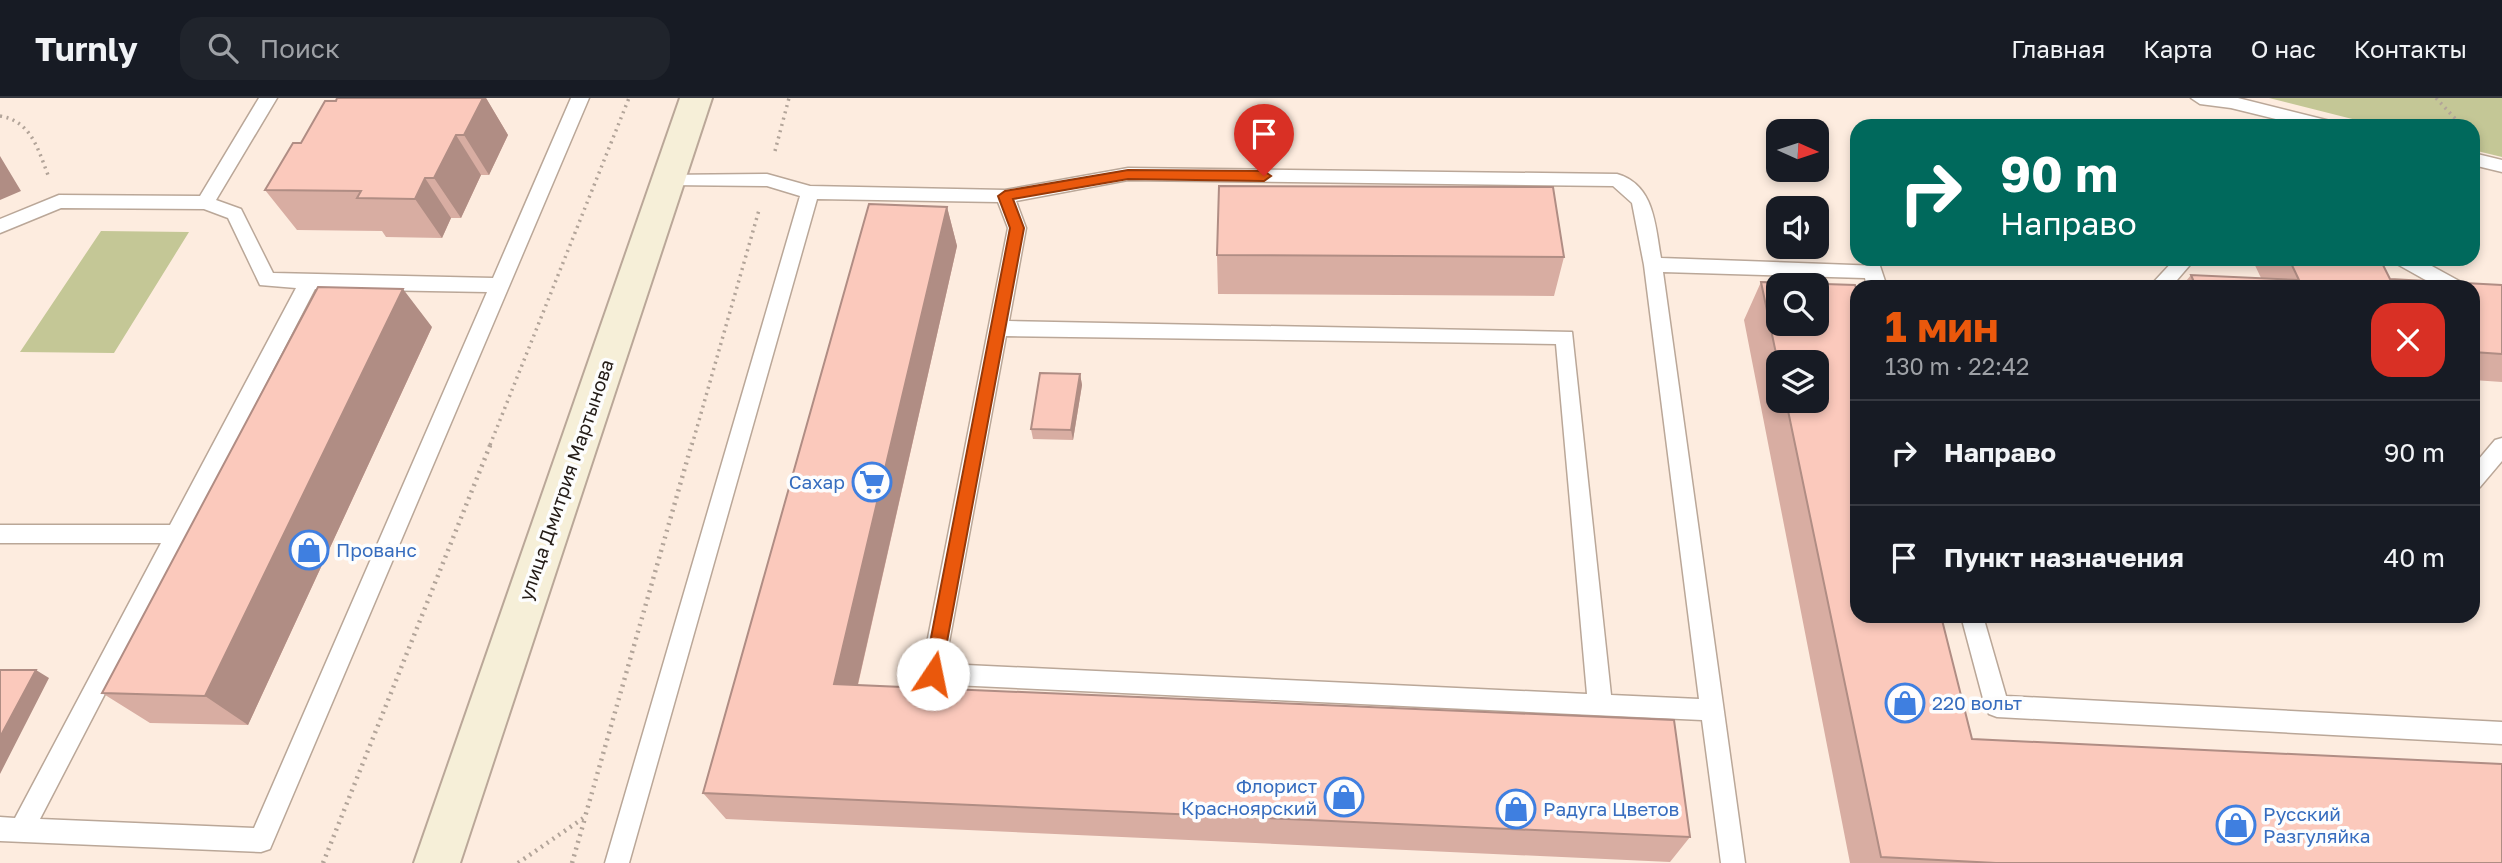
<!DOCTYPE html>
<html lang="ru">
<meta charset="utf-8">
<style>
body{margin:0;font-family:"Golos Text",sans-serif;background:#20242c;color:#f1f3f6;height:100vh;display:flex;flex-direction:column;font-size:26px;white-space:nowrap}
*{box-sizing:border-box;margin:0}
p{font-size:23px;color:#9ea1a6}
.icon{flex:none;width:38px;height:38px;fill:none;stroke:currentColor;stroke-width:2;stroke-linecap:round;stroke-linejoin:round}
.map{position:relative;flex:1;overflow:hidden}
.side{position:absolute;left:1850px;top:182px;width:630px;height:343px;display:flex;flex-direction:column;background:#171b24;border-radius:21px;box-shadow:0 4px 10px #0003}
.side>*{flex:none}
.hud{position:absolute;left:1850px;top:21px;width:630px;height:147px;border-radius:21px;box-shadow:0 4px 10px #0003;background:#00695c;color:#fff;overflow:hidden}
.needle{width:46px;rotate:93deg}
.tools{position:absolute;left:1766px;top:21px;display:grid;gap:14px}
.tools a{display:grid;place-items:center;width:63px;height:63px;border-radius:14px;background:#171b24;box-shadow:0 4px 10px #0003;font-size:35px}
.pin{position:absolute;display:grid;place-items:center;width:60px;height:60px;color:#fff;margin:-72px -30px;border-radius:50% 50% 50% 0;rotate:-45deg;box-shadow:0 0 7px #0007}
.pin .icon{rotate:45deg}
.me{position:absolute;width:77px;margin:-38px;rotate:11deg;stroke-linejoin:round;filter:drop-shadow(0 0 5px #0008)}
.turn{display:flex;align-items:center;gap:24px;height:147px;padding:0 35px;font-size:32px}
.turn .icon{width:91px;height:91px;stroke-width:2.5}
.turn b{display:block;font-size:49px;line-height:60px}
.round{display:grid;place-items:center;flex:none;width:74px;height:74px;border-radius:21px;background:#20242c}
.summary{display:flex;align-items:center;justify-content:space-between;height:119px;padding:0 35px}
h1{font-size:42px;font-weight:700;line-height:52px;color:#ea580c}
ul{padding:0;list-style:none}
li{display:flex;align-items:center;gap:21px;height:105px;padding:0 35px;border-top:2px solid #363941}
li div{flex:1}
li b{display:block;font-size:26px}
li em{font-style:normal}
header{display:flex;align-items:center;gap:42px;box-sizing:border-box;height:98px;padding:0 35px;background:#171b24;border-bottom:2px solid #363941}
header strong{font-size:33px}
nav{display:flex;gap:38px;margin-inline-start:auto;font-size:24px}
.search{width:490px;height:63px;background:#20242c;display:flex;align-items:center;gap:18px;box-sizing:border-box;padding:0 24px;border-radius:21px;color:#9ea1a6;font-size:26px}
.map>svg:first-child{display:block}
</style>
<header>
<strong>Turnly</strong>
<div class="search"><svg class="icon" aria-label="search" viewBox="0 0 24 24"><circle cx="10" cy="10" r="6"/><path d="M15 15l6 6"/></svg>Поиск</div>
<nav><a>Главная</a><a>Карта</a><a>О нас</a><a>Контакты</a></nav>
</header>
<div class="map">
<svg width="2502" height="765" viewBox="0 0 2502 765">
<rect width="100%" height="100%" fill="#fdecdf"/>
<path fill="#c4c796" d="M 2269,0 L 2502,0 L 2502,59 L 2473,52 L 2473,28 L 2380,28 Z
M 101,133 L 189,134 L 114,255 L 20,254 Z"/>
<g fill="none" stroke-linecap="round" stroke-linejoin="round">
<defs>
<path id="lane" d="M 259,0 L 277,0 L 216,102 L 241,111 L 273,175 L 493,180 L 571,0 L 589,0 L 270,751 L 261,754 L 0,743 L 0,719 L 15,720 L 161,445 L 0,445 L 0,427 L 170,427 L 296,190 L 260,187 L 228,120 L 204,111 L 61,110 L 0,135 L 0,121 L 59,97 L 200,98 ZM 315,191 L 487,194 L 254,730 L 40,721 Z
M 2191,0 L 2238,0 L 2334,24 L 2337,28 L 2304,28 L 2231,10 L 2200,6 Z
M 2473,55 L 2502,62 L 2502,74 L 2473,67 Z
M 1128,70 L 1617,76 C 1655,87 1655,128 1661,160 L 1880,168 L 1887,189 L 1867,189 L 1865,180 L 1663,174 L 1745,765 L 1721,765 L 1702,622 L 932,586 L 924,583 L 921,576 L 1008,130 L 998,104 L 817,101 L 629,765 L 605,765 L 800,98 L 767,88 L 668,87 L 659,81 L 662,77 L 767,76 L 810,88 L 1005,92 ZM 1128,82 L 1613,88 L 1632,105 L 1644,167 L 1699,601 L 1611,597 L 1572,234 L 1009,223 L 1026,130 L 1016,103 ZM 1006,238 L 1556,246 L 1587,596 L 945,566 Z
M 2175,161 L 2195,161 L 2171,189 L 2149,189 Z
M 2395,161 L 2419,161 L 2461,184 L 2464,189 L 2438,189 L 2397,166 Z
M 2502,340 L 2502,363 L 2480,389 L 2473,392 L 2473,368 L 2495,342 Z
M 1961,518 L 1983,518 L 2006,598 L 2502,624 L 2502,646 L 1997,619 L 1989,616 L 1985,608 Z"/>
<path id="secondary" d="M 680,0 L 712,0 L 460,765 L 414,765 Z"/>
</defs>
<use href="#lane" stroke="#baa798" stroke-width="3"/>
<use href="#secondary" stroke="#baa798" stroke-width="4"/>
<path stroke="#b2a499" stroke-width="3.5" stroke-dasharray="2 4.5" stroke-linecap="butt" d="M 2436,0 L 2462,28
M 0,18 C 31,23 38,51 48,77
M 775,53 L 789,0
M 490,347 L 629,0
M 692,347 L 759,112"/>
<path stroke="#b2a499" stroke-width="4.5" stroke-dasharray="2 5" stroke-linecap="butt" d="M 323,765 L 491,345
M 518,765 L 585,719 L 692,345
M 572,765 L 585,720"/>
<use href="#lane" fill="#fff" fill-rule="evenodd"/>
<use href="#secondary" fill="#f6efd8" fill-rule="evenodd"/>
</g>
<path fill="#d8ada2" fill-rule="evenodd" d="M 337,0 L 486,0 L 508,37 L 489,77 L 481,77 L 461,120 L 451,120 L 442,140 L 386,139 L 382,133 L 297,132 L 265,92 Z
M 947,109 L 957,148 L 858,587 L 1690,739 L 1670,764 L 726,721 L 703,695 Z
M 1217,157 L 1564,159 L 1554,198 L 1218,196 Z
M 2252,161 L 2380,161 L 2390,181 L 2502,187 L 2502,284 L 2473,282 L 2473,189 L 2181,189 L 2191,177 L 2261,180 Z
M 1761,184 L 1855,187 L 1857,194 L 1857,518 L 1941,518 L 1972,641 L 2502,666 L 2502,765 L 1850,765 L 1744,222 ZM 1778,187 L 1816,187 L 1816,226 L 1778,226 ZM 1778,264 L 1816,264 L 1816,303 L 1778,303 Z
M 432,229 L 248,627 L 150,625 L 102,595 Z
M 1080,276 L 1082,287 L 1073,342 L 1033,341 L 1031,331 Z"/>
<path fill="#b08d84" d="M 483,0 L 486,0 L 508,37 L 489,77 L 464,37 Z
M 456,37 L 481,77 L 461,120 L 434,80 Z
M 0,58 L 21,93 L 0,102 Z
M 425,80 L 451,120 L 442,140 L 415,101 Z
M 947,109 L 957,148 L 851,616 L 834,586 Z
M 403,191 L 432,229 L 248,627 L 205,598 Z
M 1080,276 L 1082,287 L 1073,342 L 1071,332 Z
M 36,572 L 49,580 L 0,676 L 0,639 Z"/>
<path fill="#fbc9bc" stroke="#b08d84" stroke-width="2" fill-rule="evenodd" d="M 337,0 L 483,0 L 464,37 L 456,37 L 434,80 L 425,80 L 415,101 L 357,100 L 361,93 L 265,92 L 293,45 L 301,45 L 325,3 L 336,3 Z
M 1219,88 L 1553,89 L 1564,159 L 1217,157 Z
M 869,106 L 947,109 L 834,586 L 1674,622 L 1690,739 L 703,695 Z
M 2289,161 L 2380,161 L 2390,181 L 2502,187 L 2502,256 L 2473,254 L 2473,189 L 2196,189 L 2191,177 L 2299,182 Z
M 1761,184 L 1855,187 L 1857,194 L 1857,518 L 1941,518 L 1972,641 L 2502,666 L 2502,765 L 1996,765 L 1881,759 L 1786,303 L 1816,303 L 1816,264 L 1778,265 ZM 1778,187 L 1816,187 L 1816,226 L 1778,226 Z
M 318,189 L 403,191 L 205,598 L 102,595 Z
M 1040,275 L 1080,276 L 1071,332 L 1031,331 Z
M 2473,336 L 2477,343 L 2473,343 Z
M 0,572 L 36,572 L 0,639 Z"/>
<path fill="#ea580c" stroke="#983908" stroke-width="2" d="M 1128,72 L 1264,73 L 1271,78 L 1264,83 L 1128,81 L 1013,101 L 1024,130 L 941,576 L 939,582 L 926,582 L 924,576 L 1010,130 L 998,98 L 1005,93 Z"/>
<defs>
<symbol id="supermarket-ring" viewBox="-11 -11 22 22"><circle r="9.5" fill="#fdfdfd" stroke="#3f7fe0" stroke-width="1.5"/><path d="M-6-5.5h2.5l.6 2H6L4.5 2H-2.5L-4.4-4H-6ZM-1.5 3.2a1.3 1.3 0 1 0 .1 0ZM3 3.2a1.3 1.3 0 1 0 .1 0Z" fill="#3f7fe0"/></symbol>
<symbol id="shop-ring" viewBox="-11 -11 22 22"><circle r="9.5" fill="#fdfdfd" stroke="#3f7fe0" stroke-width="1.5"/><path d="M-5-2.5h2.3a2.7 3.5 0 0 1 5.4 0H5L5.5 6h-11ZM-1.5-2.5h3a1.5 2.3 0 0 0-3 0Z" fill="#3f7fe0"/></symbol>
</defs>
<g fill-rule="evenodd">
<use href="#supermarket-ring" x="850" y="362" width="44" height="44"/>
<use href="#shop-ring" x="287" y="430" width="44" height="44"/>
<use href="#shop-ring" x="1883" y="583" width="44" height="44"/>
<use href="#shop-ring" x="1322" y="677" width="44" height="44"/>
<use href="#shop-ring" x="1494" y="689" width="44" height="44"/>
<use href="#shop-ring" x="2214" y="705" width="44" height="44"/>
</g>
<g text-anchor="middle" stroke-width="7" stroke-linejoin="round" paint-order="stroke">
<g font-size="19" fill="#231b16" stroke="#fdfdfd">
<text transform="translate(566 382) rotate(-71)" y="7">улица Дмитрия Мартынова</text>
</g>
<g font-size="19" fill="#366cbe" stroke="#fdfdfd" text-anchor="start">
<text x="845" y="391" text-anchor="end">Сахар</text>
<text x="336" y="459">Прованс</text>
<text x="1932" y="612">220 вольт</text>
<text x="1317" y="695" text-anchor="end">Флорист<tspan x="1317" dy="22">Красноярский</tspan></text>
<text x="1543" y="718">Радуга Цветов</text>
<text x="2263" y="723">Русский<tspan x="2263" dy="22">Разгуляйка</tspan></text>
</g>
</g>
</svg>
<div class="tools">
<a><svg class="needle" viewBox="-14 -14 28 28"><path d="M0-13l5 13h-10z" fill="#e53935"/><path d="M0 13l5-13h-10z" fill="#9ea1a6"/></svg></a>
<a><svg class="icon" aria-label="sound" viewBox="0 0 24 24"><path d="M4 9h4l5-4v14l-5-4H4zM17 9q2 3 0 6"/></svg></a>
<a><svg class="icon" aria-label="search" viewBox="0 0 24 24"><circle cx="10" cy="10" r="6"/><path d="M15 15l6 6"/></svg></a>
<a><svg class="icon" aria-label="layers" viewBox="0 0 24 24"><path d="M12 4l9 5-9 5-9-5zM3 14l9 5 9-5"/></svg></a>
</div>
<div class="pin" style="left:1264px;top:78px;background:#d93025"><svg class="icon" aria-label="arrive" viewBox="0 0 24 24"><path d="M6 21V4h12l-3 4 3 4H6"/></svg></div>
<svg class="me" style="left:933px;top:576px" viewBox="-20 -20 40 40"><circle r="19" fill="#fff"/><path d="M0-13L10 11 0 6-10 11z" fill="#ea580c"/></svg>
<div class="hud">
<div class="turn"><svg class="icon" aria-label="right" viewBox="0 0 24 24"><path d="M7 20v-9h11M14 6l5 5-5 5"/></svg><div><b>90 m</b>Направо</div></div>
</div>
<section class="side">
<div class="summary"><div><h1>1 мин</h1><p>130 m · 22:42</p></div><a class="round" style="background:#d93025;color:#fff"><svg class="icon" aria-label="close" viewBox="0 0 24 24"><path d="M6 6l12 12M18 6L6 18"/></svg></a></div>
<ul>
<li><svg class="icon" aria-label="right" viewBox="0 0 24 24"><path d="M7 20v-9h11M14 6l5 5-5 5"/></svg><div><b>Направо</b></div><em>90 m</em></li>
<li><svg class="icon" aria-label="arrive" viewBox="0 0 24 24"><path d="M6 21V4h12l-3 4 3 4H6"/></svg><div><b>Пункт назначения</b></div><em>40 m</em></li>
</ul>
</section>
</div>
